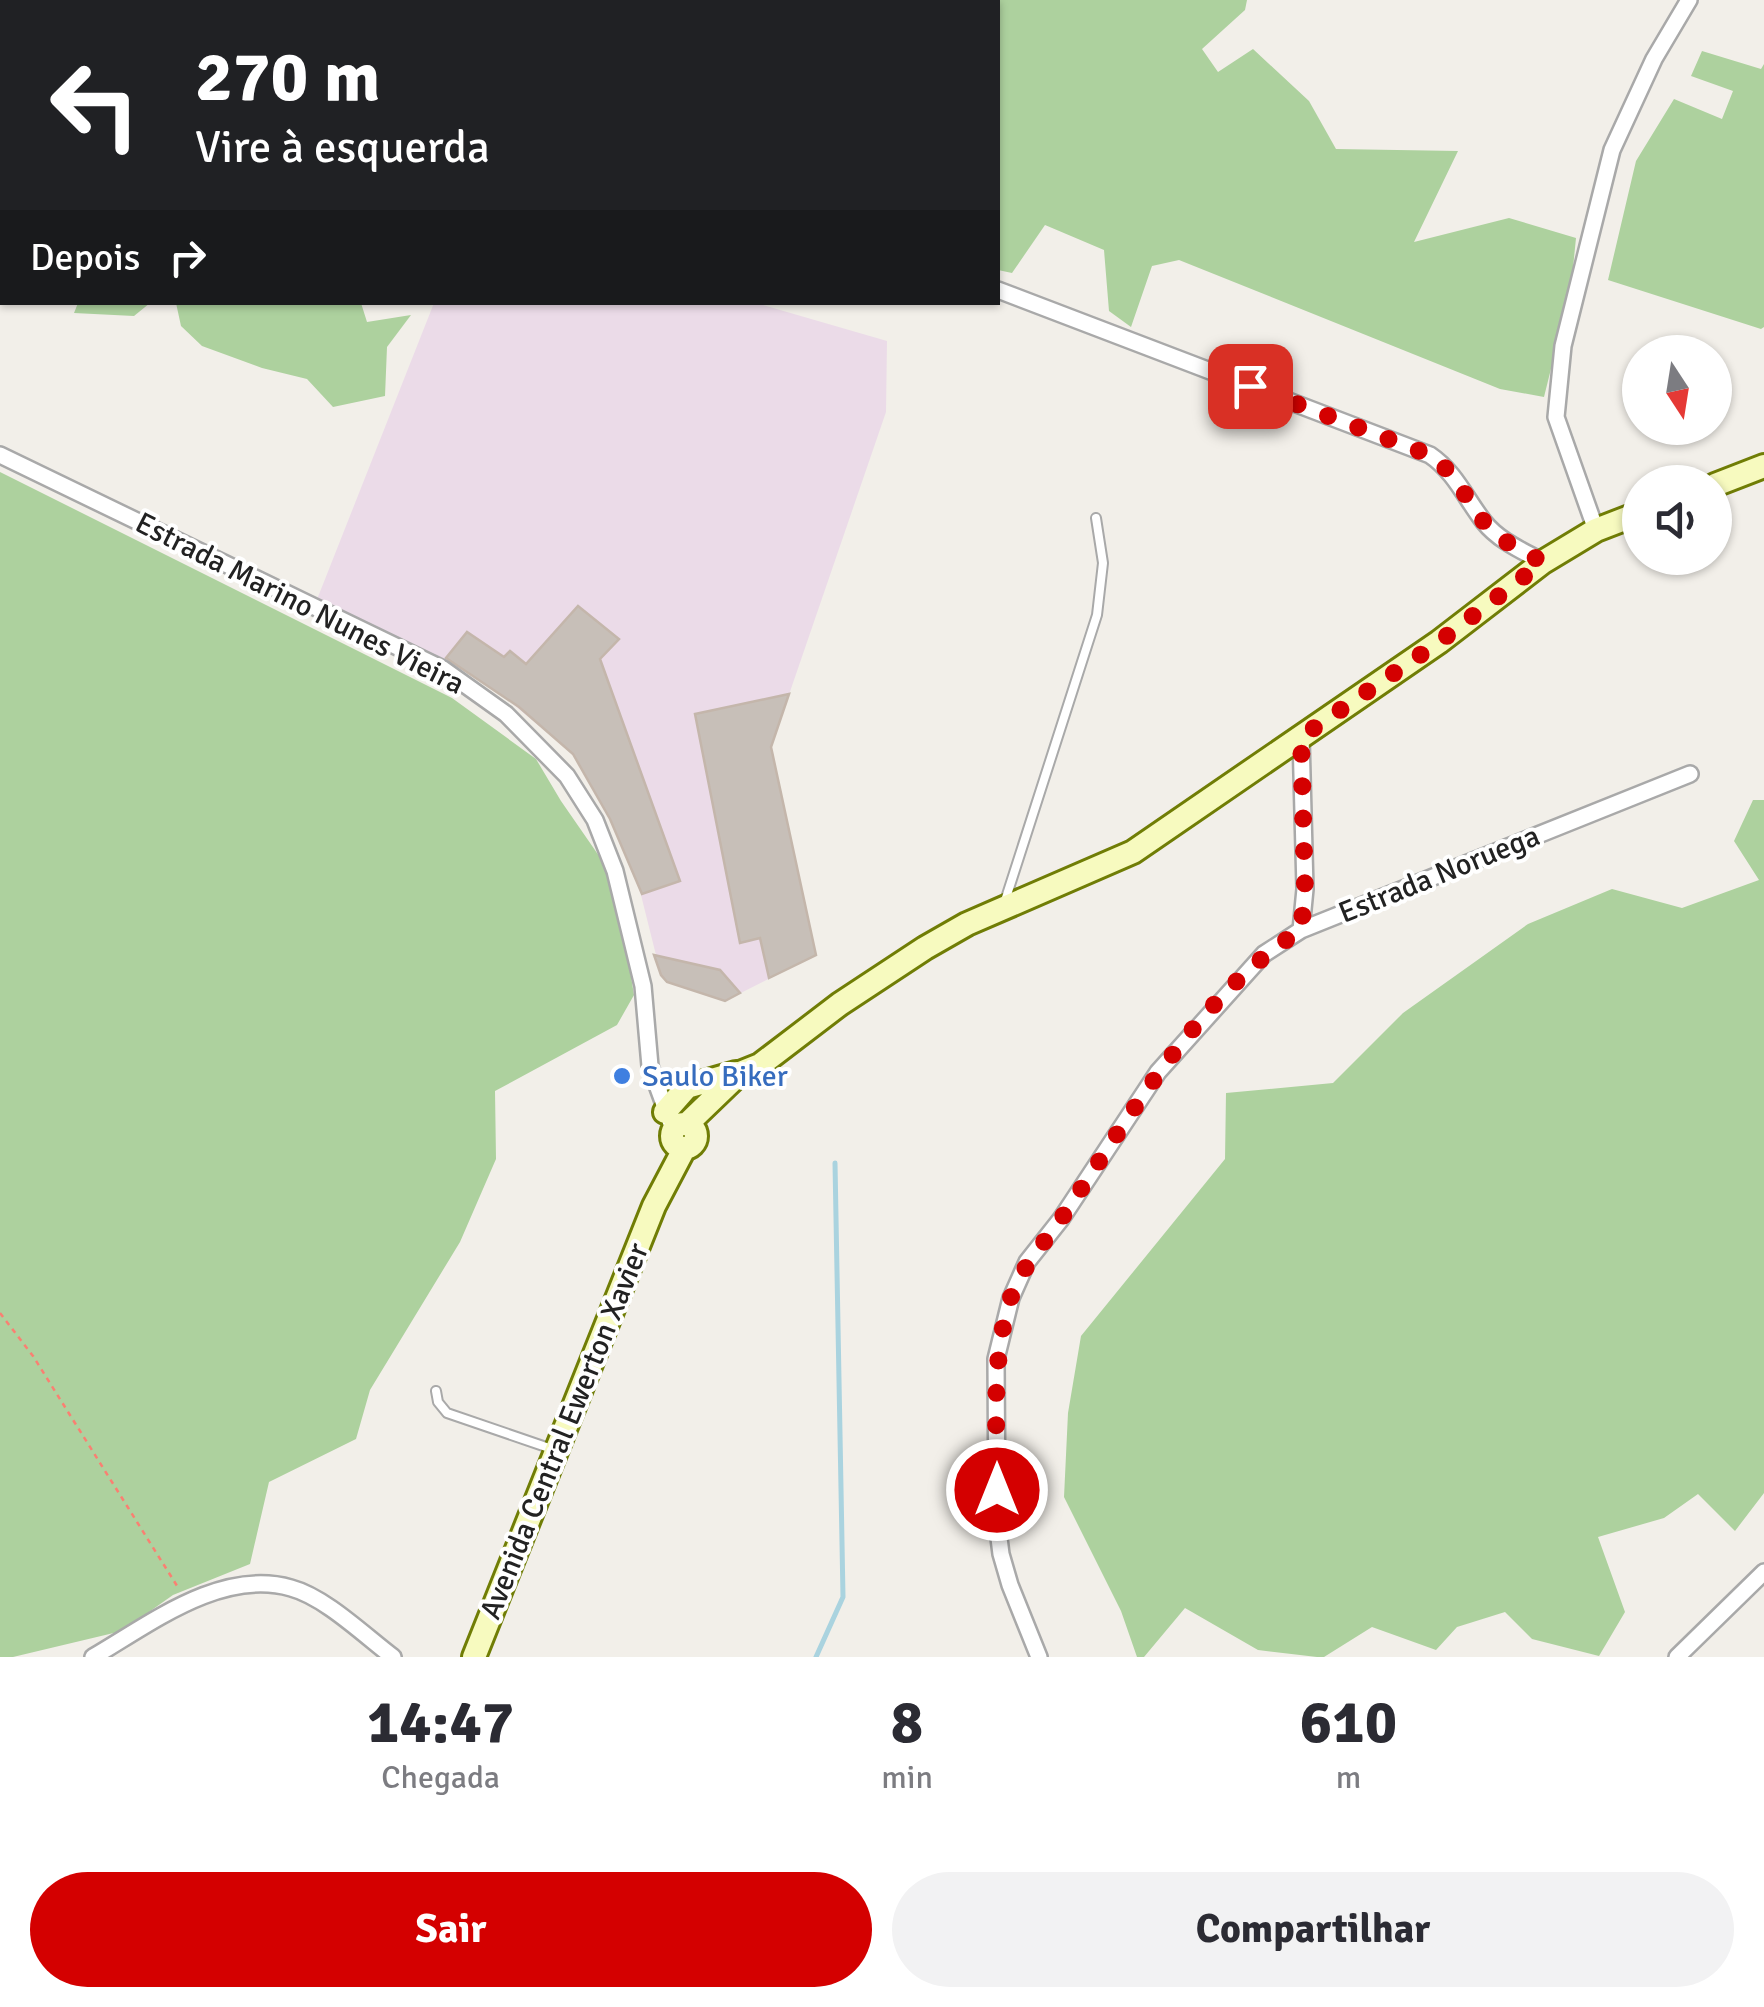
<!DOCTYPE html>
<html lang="pt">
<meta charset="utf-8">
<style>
body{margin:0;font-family:Signika,sans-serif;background:#f2f2f3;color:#2b2b33;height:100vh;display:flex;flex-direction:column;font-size:38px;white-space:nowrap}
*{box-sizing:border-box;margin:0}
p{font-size:32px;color:#7c7c81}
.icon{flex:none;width:55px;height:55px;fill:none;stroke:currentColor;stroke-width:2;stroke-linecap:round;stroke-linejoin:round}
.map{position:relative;height:1657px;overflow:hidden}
.details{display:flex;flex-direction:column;background:#fff;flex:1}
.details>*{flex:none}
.guide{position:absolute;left:0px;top:0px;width:1000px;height:305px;box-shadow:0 2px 8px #0004;background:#202124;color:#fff;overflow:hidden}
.needle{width:65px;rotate:168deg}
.fabs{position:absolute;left:1622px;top:335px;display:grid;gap:20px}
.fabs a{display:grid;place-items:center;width:110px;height:110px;border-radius:50%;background:#fff;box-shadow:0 2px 8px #0004;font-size:50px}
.pin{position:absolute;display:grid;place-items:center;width:85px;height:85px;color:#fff;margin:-42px;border-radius:20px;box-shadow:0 5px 15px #0006}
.me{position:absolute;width:110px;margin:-55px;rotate:0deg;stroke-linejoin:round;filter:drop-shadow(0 0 8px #0008)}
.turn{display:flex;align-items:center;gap:35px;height:210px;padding:0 30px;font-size:45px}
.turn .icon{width:130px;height:130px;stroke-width:2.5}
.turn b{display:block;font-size:70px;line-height:85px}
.then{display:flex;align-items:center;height:95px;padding:0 30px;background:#0003;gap:20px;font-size:38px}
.eta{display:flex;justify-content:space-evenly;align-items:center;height:170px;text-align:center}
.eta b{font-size:60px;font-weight:700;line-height:70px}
.button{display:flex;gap:20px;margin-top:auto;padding:20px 30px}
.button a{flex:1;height:115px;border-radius:60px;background:#d40000;color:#fff;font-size:40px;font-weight:700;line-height:115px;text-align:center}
.button a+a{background:#f2f2f3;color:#2b2b33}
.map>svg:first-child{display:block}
</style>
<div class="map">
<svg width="1764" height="1657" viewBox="0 0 1764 1657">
<rect width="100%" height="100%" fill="#f2efe9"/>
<path fill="#ebdbe8" d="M 434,303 L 756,303 L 887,341 L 886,412 L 771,747 L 816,955 L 725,1001 L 667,982 L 661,975 L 640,891 L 610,819 L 573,754 L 496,690 L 442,658 L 316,602 Z"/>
<path fill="#add19e" d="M 100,0 L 265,0 L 95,2 Z
M 760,0 L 1247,0 L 1245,10 L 1202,49 L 1218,72 L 1253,49 L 1309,101 L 1336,149 L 1458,151 L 1414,242 L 1509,218 L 1576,238 L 1571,288 L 1544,397 L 1500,389 L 1179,260 L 1152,266 L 1131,327 L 1109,311 L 1104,250 L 1045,225 L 1012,273 L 998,270 L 998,2 L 760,2 Z
M 1702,51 L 1761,69 L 1764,64 L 1764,327 L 1761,329 L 1608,280 L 1636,161 L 1674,99 L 1722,119 L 1733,91 L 1691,76 Z
M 78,303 L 78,302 L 150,303 L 134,316 L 74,313 Z
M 176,303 L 361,303 L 367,322 L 411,315 L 387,347 L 385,396 L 333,407 L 307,379 L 262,368 L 202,346 L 181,326 Z
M 0,472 L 452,698 L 536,759 L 561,801 L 606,866 L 622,921 L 634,995 L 617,1025 L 495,1091 L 496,1159 L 460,1242 L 370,1390 L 356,1439 L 269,1482 L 250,1564 L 173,1595 L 122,1631 L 13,1657 L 0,1657 Z
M 1753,800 L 1764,800 L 1764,1493 L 1735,1531 L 1698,1494 L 1664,1518 L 1598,1537 L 1625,1612 L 1599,1656 L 1532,1639 L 1505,1612 L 1457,1627 L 1436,1650 L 1372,1627 L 1324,1657 L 1317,1657 L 1258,1650 L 1185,1608 L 1144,1657 L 1137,1657 L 1121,1611 L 1064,1497 L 1068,1413 L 1081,1336 L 1225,1159 L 1226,1093 L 1333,1083 L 1403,1013 L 1528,924 L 1612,889 L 1682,908 L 1759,880 L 1734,841 Z"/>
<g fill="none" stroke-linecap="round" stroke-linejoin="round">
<path stroke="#aad3df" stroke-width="5" d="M 816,1657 L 843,1597 L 835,1163"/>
</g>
<path fill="#c7bfb8" stroke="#c4b6ab" stroke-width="2.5" d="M 578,606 L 619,639 L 600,659 L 680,881 L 642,894 L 610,819 L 573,754 L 519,707 L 446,658 L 467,632 L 504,657 L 510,651 L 526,664 Z
M 789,694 L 771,747 L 816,955 L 769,978 L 760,938 L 740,943 L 695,714 Z
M 654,955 L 720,970 L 740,993 L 725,1001 L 667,982 L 661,975 Z"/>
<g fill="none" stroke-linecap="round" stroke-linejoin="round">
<defs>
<path id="service" d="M 1004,904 L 1097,615 L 1103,563 L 1096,518
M 436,1391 L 438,1402 L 447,1413 L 552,1449"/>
<path id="minor" d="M 75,0 L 76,2
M 369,0 L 369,2
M 43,2 L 48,0
M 354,2 L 358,0
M 571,2 L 576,0
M 0,51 L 2,47
M 0,288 L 2,286
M 998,290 L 1430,455 C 1455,472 1466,499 1484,522 C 1499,541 1523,551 1543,562
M 0,455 L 443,669 L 506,714 L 567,776 L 595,820 L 615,871 L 643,986 L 650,1066 L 673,1129
M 1596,530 L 1556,417 L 1563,346 L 1612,150 L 1654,59 L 1689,0
M 1301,930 L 1305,889 L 1301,737
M 93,1657 C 150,1624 221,1568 291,1588 C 325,1597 365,1636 393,1657
M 1039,1657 L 1010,1585 L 1001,1554 L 997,1522 L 996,1359 L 1011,1298 L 1027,1262 L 1061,1219 L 1158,1072 L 1264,954 L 1301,930 L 1690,774
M 1677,1657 L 1764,1572"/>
<path id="secondary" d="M 1715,485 L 1764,466
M 665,1112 L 687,1087 L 736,1073
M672 1136a12 12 0 1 1 24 0a12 12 0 1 1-24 0Z
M 687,1124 L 740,1073 L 760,1065 L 840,1004 L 925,948 L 967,924 L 1133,852 L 1439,642 L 1543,562 L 1596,530 L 1640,513
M 474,1657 L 654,1206 L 684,1149"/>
</defs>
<use href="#service" stroke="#a9a9a9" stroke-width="12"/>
<use href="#minor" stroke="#a9a9a9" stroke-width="20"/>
<use href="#secondary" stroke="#707d05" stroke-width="28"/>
<path stroke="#fa8072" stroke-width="2.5" stroke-dasharray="5 5" stroke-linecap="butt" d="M 0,1313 L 33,1356 L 179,1589"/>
<use href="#service" stroke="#fff" stroke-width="8"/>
<use href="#minor" stroke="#fff" stroke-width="15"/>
<use href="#secondary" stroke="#f7fabf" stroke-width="22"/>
</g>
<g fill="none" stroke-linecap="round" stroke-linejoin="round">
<path stroke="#d40000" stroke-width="18" stroke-dasharray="0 32.4" d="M 997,1490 C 997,1426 991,1361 1010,1300 C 1021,1267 1044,1244 1063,1216 C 1131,1116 1196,997 1301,930 L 1305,890 L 1301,737 L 1439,642 L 1543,562 C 1523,551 1499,541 1484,522 C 1466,499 1455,472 1430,455 L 1250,386"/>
</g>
<circle fill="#3f7fe0" stroke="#fff" stroke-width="4" cx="622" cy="1076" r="10"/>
<g text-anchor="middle" stroke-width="8" stroke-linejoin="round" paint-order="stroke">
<g font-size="30" fill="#222" stroke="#fff">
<text transform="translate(300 603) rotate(27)" y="10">Estrada Marino Nunes Vieira</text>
<text transform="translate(1439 874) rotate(-22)" y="10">Estrada Noruega</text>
<text transform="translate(564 1431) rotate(-68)" y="10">Avenida Central Ewerton Xavier</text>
</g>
<g font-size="30" fill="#366cbe" stroke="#fff" text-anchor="start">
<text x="642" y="1086">Saulo Biker</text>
</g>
</g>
</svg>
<div class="fabs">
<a><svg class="needle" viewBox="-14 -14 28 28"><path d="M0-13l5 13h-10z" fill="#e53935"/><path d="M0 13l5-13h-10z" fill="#7c7c81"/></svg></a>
<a><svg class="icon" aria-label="sound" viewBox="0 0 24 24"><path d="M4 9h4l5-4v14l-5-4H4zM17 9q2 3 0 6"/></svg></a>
</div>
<div class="pin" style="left:1250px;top:386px;background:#d93025"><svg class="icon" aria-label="arrive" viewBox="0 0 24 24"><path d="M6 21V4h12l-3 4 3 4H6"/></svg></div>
<svg class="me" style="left:997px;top:1490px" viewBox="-20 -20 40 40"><circle r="17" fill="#d40000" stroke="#fff" stroke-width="3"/><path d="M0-11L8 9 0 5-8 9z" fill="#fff"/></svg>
<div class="guide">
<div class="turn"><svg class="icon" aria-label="left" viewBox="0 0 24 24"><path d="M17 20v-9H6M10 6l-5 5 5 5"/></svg><div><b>270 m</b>Vire à esquerda</div></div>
<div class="then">Depois<svg class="icon" aria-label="right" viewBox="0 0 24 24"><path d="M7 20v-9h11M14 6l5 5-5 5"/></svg></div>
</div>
</div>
<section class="details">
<div class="eta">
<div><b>14:47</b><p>Chegada</p></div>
<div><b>8</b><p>min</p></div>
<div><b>610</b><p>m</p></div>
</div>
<div class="button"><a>Sair</a><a>Compartilhar</a></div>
</section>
